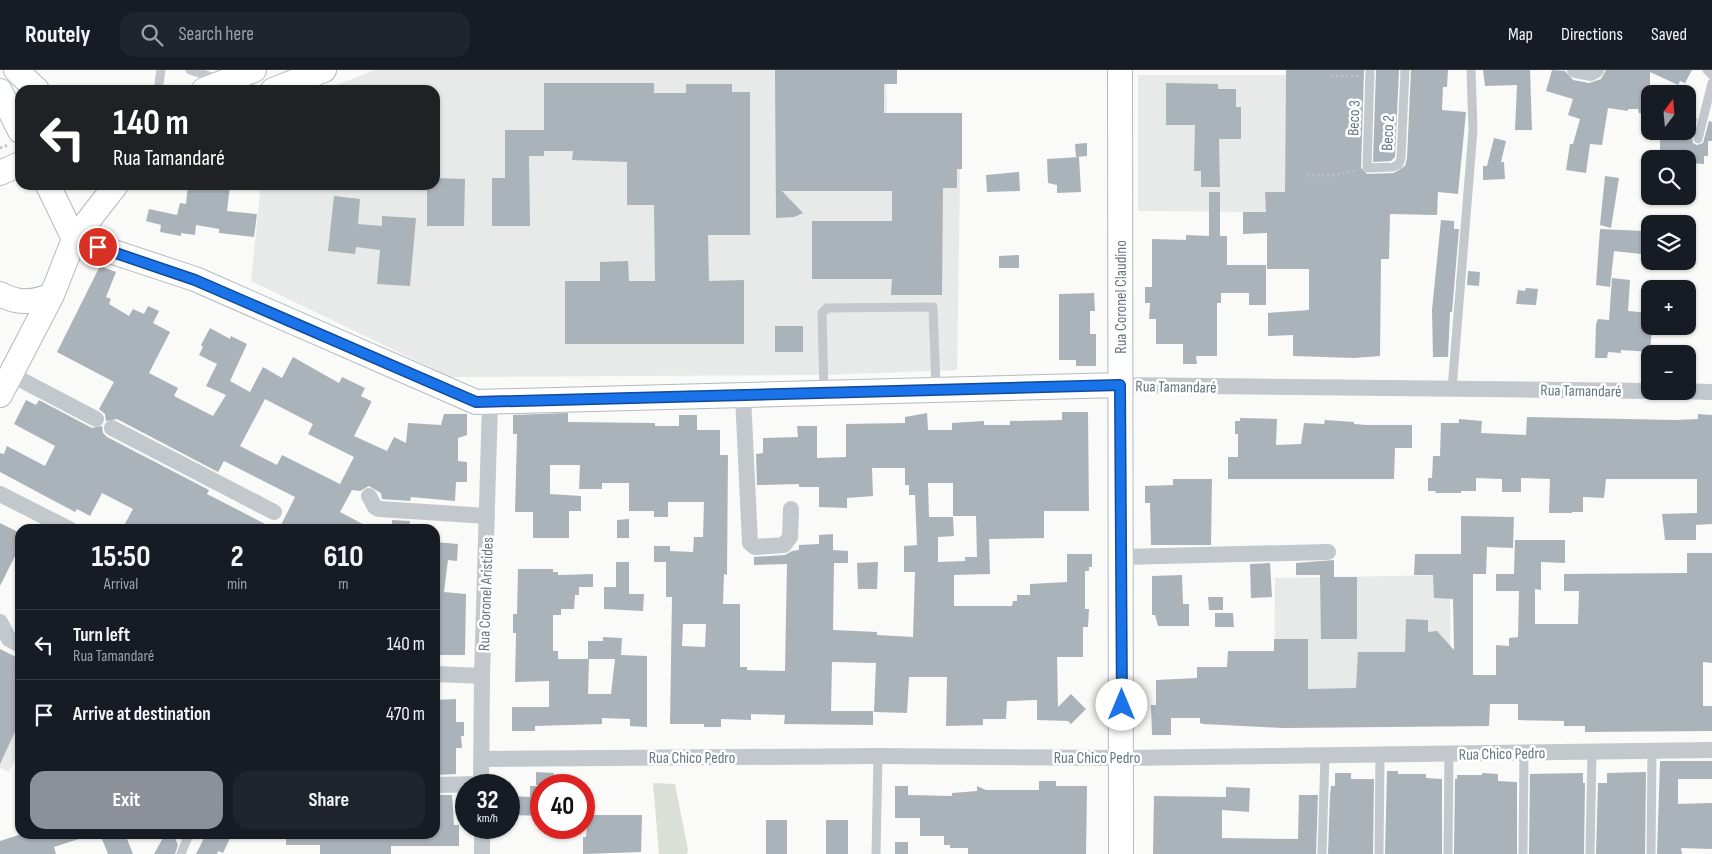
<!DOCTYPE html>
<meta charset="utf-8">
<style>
body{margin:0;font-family:"Sofia Sans Condensed",sans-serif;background:#20242c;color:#f1f3f6;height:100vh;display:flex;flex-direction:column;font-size:19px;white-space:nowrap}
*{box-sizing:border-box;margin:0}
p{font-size:16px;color:#9ea1a6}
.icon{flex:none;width:28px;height:28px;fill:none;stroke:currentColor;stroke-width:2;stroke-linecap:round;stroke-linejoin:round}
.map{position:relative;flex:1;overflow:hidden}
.drawer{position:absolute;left:15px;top:454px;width:425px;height:315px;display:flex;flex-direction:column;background:#171b24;border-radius:15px;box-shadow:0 1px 4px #0004}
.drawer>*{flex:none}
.banner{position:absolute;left:15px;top:15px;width:425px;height:105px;border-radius:15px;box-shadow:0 1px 4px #0004;background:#202124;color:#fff;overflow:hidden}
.needle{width:32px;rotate:16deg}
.buttons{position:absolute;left:1641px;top:15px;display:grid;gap:10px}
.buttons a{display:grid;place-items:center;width:55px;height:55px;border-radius:10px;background:#171b24;box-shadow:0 1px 4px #0004;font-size:25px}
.speed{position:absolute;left:455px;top:704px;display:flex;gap:10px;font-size:25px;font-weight:700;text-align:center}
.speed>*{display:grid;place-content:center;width:65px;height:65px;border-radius:50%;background:#171b24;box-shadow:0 1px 4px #0004;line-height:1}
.speed small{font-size:12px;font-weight:400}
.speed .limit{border:8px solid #d22;background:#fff;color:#111}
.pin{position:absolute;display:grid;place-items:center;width:42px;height:42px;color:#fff;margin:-21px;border:2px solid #fff;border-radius:50%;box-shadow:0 1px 5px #0007}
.me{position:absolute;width:55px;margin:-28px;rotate:0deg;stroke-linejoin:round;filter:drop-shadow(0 0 4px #0008)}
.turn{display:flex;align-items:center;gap:18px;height:105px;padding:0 15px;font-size:22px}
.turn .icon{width:65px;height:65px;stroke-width:2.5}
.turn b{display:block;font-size:35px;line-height:42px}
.eta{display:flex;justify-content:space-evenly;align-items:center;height:85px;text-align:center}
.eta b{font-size:30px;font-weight:700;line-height:35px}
.action{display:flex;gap:10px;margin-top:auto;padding:10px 15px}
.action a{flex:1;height:58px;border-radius:15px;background:#8c9099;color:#fff;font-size:20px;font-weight:700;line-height:58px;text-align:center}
.action a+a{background:#20242c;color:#f1f3f6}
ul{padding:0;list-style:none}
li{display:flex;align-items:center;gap:15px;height:70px;padding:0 15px;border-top:1px solid #363941}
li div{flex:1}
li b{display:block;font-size:19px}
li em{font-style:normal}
header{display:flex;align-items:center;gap:30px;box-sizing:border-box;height:70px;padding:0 25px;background:#171b24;border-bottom:1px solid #363941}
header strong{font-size:24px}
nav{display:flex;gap:28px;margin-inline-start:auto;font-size:18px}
.search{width:350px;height:45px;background:#20242c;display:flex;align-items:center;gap:12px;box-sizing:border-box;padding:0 18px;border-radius:15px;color:#9ea1a6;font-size:19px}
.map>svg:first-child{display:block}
</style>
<header>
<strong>Routely</strong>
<div class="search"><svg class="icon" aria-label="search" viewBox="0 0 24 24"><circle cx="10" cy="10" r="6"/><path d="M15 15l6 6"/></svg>Search here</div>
<nav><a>Map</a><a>Directions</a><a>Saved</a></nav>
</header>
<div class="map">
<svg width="1712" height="784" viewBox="0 0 1712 784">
<rect width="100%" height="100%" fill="#fafaf8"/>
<path fill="#e8e9e9" d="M 374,0 L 886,0 L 887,45 L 961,43 L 957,300 L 824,305 L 450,307 L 251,211 L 261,115 L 435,115 L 435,20 L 324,20 Z
M 1138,5 L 1286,5 L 1285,142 L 1138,141 Z
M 1450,505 L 1451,655 L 1274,658 L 1275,508 Z
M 0,623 L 20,634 L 20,679 L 9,702 L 0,698 Z"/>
<path fill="#dadfd7" d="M 653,713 L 675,714 L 688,780 L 687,784 L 659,784 Z"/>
<path fill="#aab3b9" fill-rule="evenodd" d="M 775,0 L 897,0 L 897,14 L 884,14 L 884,43 L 962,43 L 962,99 L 957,99 L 957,118 L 943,118 L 942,225 L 891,225 L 892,209 L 812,209 L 812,151 L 892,151 L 892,121 L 782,121 L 803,143 L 794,147 L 776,148 Z
M 1286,0 L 1364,0 L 1361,98 L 1367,104 L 1394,103 L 1405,96 L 1407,88 L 1411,0 L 1448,0 L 1447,17 L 1443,17 L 1442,40 L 1466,42 L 1458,124 L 1438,122 L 1437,145 L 1390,144 L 1389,189 L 1381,189 L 1380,286 L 1354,288 L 1293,286 L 1293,265 L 1268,266 L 1268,243 L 1309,240 L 1309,199 L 1267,199 L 1267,163 L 1243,164 L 1243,142 L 1266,142 L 1265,122 L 1285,122 Z
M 1376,0 L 1399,0 L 1395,87 L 1391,91 L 1373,92 Z
M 1483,0 L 1530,0 L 1532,60 L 1515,60 L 1517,15 L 1485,16 Z
M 1552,0 L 1565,1 L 1573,10 L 1589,13 L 1601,9 L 1606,0 L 1692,0 L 1685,13 L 1680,11 L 1678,15 L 1650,2 L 1650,45 L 1639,43 L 1638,39 L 1628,39 L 1628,41 L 1608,38 L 1602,75 L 1590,74 L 1586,103 L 1566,100 L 1570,74 L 1573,74 L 1580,49 L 1568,45 L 1573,29 L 1546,21 Z
M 544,13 L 654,13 L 654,23 L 686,23 L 686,14 L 732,14 L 732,22 L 750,22 L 750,165 L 708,165 L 709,211 L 744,210 L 744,274 L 565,274 L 565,211 L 600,211 L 600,192 L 628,191 L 629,211 L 655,211 L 654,135 L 627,135 L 627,92 L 572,90 L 573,81 L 544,81 L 544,86 L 529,86 L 530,156 L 492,156 L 492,108 L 505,108 L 505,60 L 544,60 Z
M 1166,13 L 1218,14 L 1218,19 L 1236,19 L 1236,37 L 1241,37 L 1241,69 L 1219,69 L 1220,117 L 1201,117 L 1201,101 L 1194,101 L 1195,55 L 1166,55 Z
M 1688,47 L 1697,49 L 1692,68 L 1693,73 L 1697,75 L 1703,73 L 1709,51 L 1712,52 L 1712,71 L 1708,71 L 1708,86 L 1704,86 L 1704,94 L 1692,93 L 1688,89 L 1660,89 L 1660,67 L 1688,69 Z
M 1494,68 L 1506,71 L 1501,92 L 1504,92 L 1505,109 L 1483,110 L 1483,96 L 1487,96 Z
M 1087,73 L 1087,86 L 1076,87 L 1075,74 Z
M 1079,87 L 1081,122 L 1057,123 L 1057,115 L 1048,113 L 1047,89 Z
M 1019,102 L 1020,121 L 987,122 L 986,105 Z
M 1605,106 L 1619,108 L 1611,158 L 1600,155 Z
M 435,108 L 465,109 L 464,156 L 427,156 L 427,115 L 435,115 Z
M 188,115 L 230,115 L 227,141 L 257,144 L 254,167 L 219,163 L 219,159 L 196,155 L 195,165 L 181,163 L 181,166 L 160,162 L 161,155 L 146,151 L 149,139 L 177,145 L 180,133 L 186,134 Z
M 1209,122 L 1220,122 L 1220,166 L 1227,166 L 1227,195 L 1266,195 L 1266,235 L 1249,235 L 1249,223 L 1221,223 L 1221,233 L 1217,233 L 1217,286 L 1196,286 L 1197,294 L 1183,294 L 1183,274 L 1156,274 L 1156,249 L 1149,249 L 1150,233 L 1145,233 L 1145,217 L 1152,217 L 1152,169 L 1186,170 L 1186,165 L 1209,166 Z
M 334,126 L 360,129 L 358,154 L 382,156 L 382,146 L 416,148 L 410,216 L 377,214 L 380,180 L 356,177 L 355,184 L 328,181 Z
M 1441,150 L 1454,151 L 1454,159 L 1459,159 L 1452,242 L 1450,242 L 1448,287 L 1433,287 L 1432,240 Z
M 1600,159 L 1643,161 L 1641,184 L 1614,181 L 1610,217 L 1596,215 Z
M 1019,185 L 1019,198 L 999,198 L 999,186 Z
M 100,196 L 116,202 L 106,227 L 111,229 L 109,234 L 129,246 L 133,239 L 144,244 L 148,236 L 159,241 L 153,253 L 170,262 L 149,303 L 178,318 L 174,326 L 213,346 L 226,325 L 206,316 L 217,294 L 199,285 L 203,277 L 201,275 L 210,258 L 230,269 L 231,266 L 247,274 L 230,311 L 250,322 L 263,297 L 282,308 L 293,287 L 339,313 L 342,307 L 365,318 L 361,326 L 371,331 L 371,333 L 354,366 L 387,381 L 394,367 L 406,373 L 408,353 L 441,355 L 444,344 L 467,344 L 467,365 L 458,368 L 458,391 L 467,392 L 467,412 L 456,412 L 455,431 L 411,427 L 410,431 L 382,429 L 381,423 L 369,416 L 360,421 L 352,420 L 340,442 L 372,459 L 279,459 L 295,427 L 224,391 L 218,402 L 117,349 L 106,351 L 105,344 L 99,339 L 114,312 L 57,282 ZM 265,329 L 313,354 L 308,364 L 354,387 L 340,414 L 282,385 L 277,395 L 240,376 Z
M 1468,201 L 1480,202 L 1479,216 L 1467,215 Z
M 1612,208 L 1630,210 L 1628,241 L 1650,243 L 1650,256 L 1652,256 L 1650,282 L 1621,280 L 1621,283 L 1608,282 L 1607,288 L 1595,288 L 1596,254 L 1598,249 L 1609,250 Z
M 1526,218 L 1538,219 L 1536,235 L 1516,234 L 1518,220 L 1525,221 Z
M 1094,223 L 1095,241 L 1090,241 L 1090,264 L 1096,264 L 1096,296 L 1076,296 L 1076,290 L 1059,290 L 1059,224 Z
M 775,256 L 803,256 L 803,282 L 775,282 Z
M 26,330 L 36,335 L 39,330 L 92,358 L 102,356 L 103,363 L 107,367 L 209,420 L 207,424 L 275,459 L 122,459 L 133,439 L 102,423 L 90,446 L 77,439 L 75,442 L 0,402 L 0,383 L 4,384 L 7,376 L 45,396 L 55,376 L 14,354 Z
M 1062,342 L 1088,342 L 1089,441 L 1044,441 L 1044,468 L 989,469 L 990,504 L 954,505 L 954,536 L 1012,536 L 1013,531 L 1017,531 L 1017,525 L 1030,525 L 1030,514 L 1067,512 L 1067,484 L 1092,484 L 1092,497 L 1089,497 L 1089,501 L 1085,501 L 1085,539 L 1089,539 L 1088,557 L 1083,557 L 1083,587 L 1057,587 L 1058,637 L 1071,624 L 1086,639 L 1071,654 L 1068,651 L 1037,650 L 1037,630 L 1007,631 L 1006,649 L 983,649 L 983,655 L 946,656 L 947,607 L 909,607 L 907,643 L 874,642 L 876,593 L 832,592 L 831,641 L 873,641 L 873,655 L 784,654 L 785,645 L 751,644 L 751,650 L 721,649 L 721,657 L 704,657 L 704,654 L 670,654 L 672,527 L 666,527 L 666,492 L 654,492 L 654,476 L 670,476 L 670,481 L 693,482 L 694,467 L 703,467 L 704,432 L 668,432 L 668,447 L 654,447 L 654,441 L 629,441 L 629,413 L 602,413 L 602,419 L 579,419 L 580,395 L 550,395 L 550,424 L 581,426 L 581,441 L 569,441 L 569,468 L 533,468 L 533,442 L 515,442 L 517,364 L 513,364 L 513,345 L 568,343 L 568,352 L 655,353 L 655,356 L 679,356 L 679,345 L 697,345 L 697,360 L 720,360 L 720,385 L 728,385 L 727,505 L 724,504 L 723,534 L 740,534 L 740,597 L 747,597 L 747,600 L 785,601 L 787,494 L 754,495 L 754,487 L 785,485 L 792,481 L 799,480 L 799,475 L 819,474 L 819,465 L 833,464 L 833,480 L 848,481 L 848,493 L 834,493 L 833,560 L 877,562 L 877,565 L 913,567 L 915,502 L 904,502 L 904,476 L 917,475 L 915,425 L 909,425 L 909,415 L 905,415 L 905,398 L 872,398 L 873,426 L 847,428 L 847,438 L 819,437 L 819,417 L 799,417 L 799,414 L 757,415 L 756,384 L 763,383 L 763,368 L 798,367 L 797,356 L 817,356 L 817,388 L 846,387 L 846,354 L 905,353 L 905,347 L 927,343 L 928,360 L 952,360 L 952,353 L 984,351 L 984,355 L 1010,355 L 1010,351 L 1062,350 ZM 928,413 L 953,413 L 953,446 L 976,446 L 977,487 L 965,487 L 965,491 L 938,492 L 938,467 L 954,466 L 953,447 L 929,447 ZM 683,554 L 706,554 L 705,577 L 682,576 Z
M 1698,344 L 1712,345 L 1712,454 L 1696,455 L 1696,470 L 1665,470 L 1662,444 L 1697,443 L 1697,409 L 1606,409 L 1604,428 L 1583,427 L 1583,442 L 1572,442 L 1572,443 L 1549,443 L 1550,409 L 1521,408 L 1521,422 L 1502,422 L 1502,409 L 1476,408 L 1476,421 L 1461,421 L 1461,423 L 1435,423 L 1436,421 L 1428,421 L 1428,408 L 1432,408 L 1433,386 L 1440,386 L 1441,353 L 1459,353 L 1459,349 L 1482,351 L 1481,363 L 1526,365 L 1527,347 L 1675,350 L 1698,349 Z
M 1240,348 L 1277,349 L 1276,375 L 1301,374 L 1304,353 L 1324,354 L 1325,350 L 1354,352 L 1354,354 L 1367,355 L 1412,355 L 1412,378 L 1395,378 L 1394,409 L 1228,409 L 1228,387 L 1238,387 L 1238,364 L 1235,364 L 1235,351 L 1240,351 Z
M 1173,409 L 1212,409 L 1211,475 L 1151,475 L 1150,433 L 1145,433 L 1145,416 L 1173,415 Z
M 1461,446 L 1514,447 L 1513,478 L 1487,477 L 1486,504 L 1473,504 L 1473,605 L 1496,605 L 1496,575 L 1509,576 L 1509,568 L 1518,567 L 1519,521 L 1496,521 L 1496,504 L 1514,504 L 1515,470 L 1565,470 L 1565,493 L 1541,492 L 1541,520 L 1535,519 L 1535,554 L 1578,554 L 1579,521 L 1564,521 L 1564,504 L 1687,503 L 1687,483 L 1712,483 L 1712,593 L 1703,592 L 1703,636 L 1712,636 L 1712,661 L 1585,662 L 1585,656 L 1564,656 L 1564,651 L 1518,650 L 1518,634 L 1490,634 L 1489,656 L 1284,658 L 1203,654 L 1200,653 L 1200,648 L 1171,648 L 1171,665 L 1152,665 L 1151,635 L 1156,635 L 1156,610 L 1197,608 L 1197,597 L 1227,597 L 1228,581 L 1274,581 L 1274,569 L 1308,569 L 1308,619 L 1356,618 L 1358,582 L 1405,582 L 1406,549 L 1428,550 L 1428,562 L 1437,561 L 1454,580 L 1453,529 L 1434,528 L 1433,505 L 1414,505 L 1415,484 L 1461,484 Z
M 629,449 L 629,468 L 617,468 L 617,450 Z
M 392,450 L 410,451 L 409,459 L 392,459 Z
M 0,453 L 20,463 L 20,476 L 0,516 Z
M 435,472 L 458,474 L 457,491 L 448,490 L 444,522 L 466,524 L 465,585 L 440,585 L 440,581 L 435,581 Z
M 1334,490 L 1334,507 L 1357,507 L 1357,569 L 1321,569 L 1320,505 L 1296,505 L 1296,493 Z
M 616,492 L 629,492 L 629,524 L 644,524 L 643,541 L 604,539 L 604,517 L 616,517 Z
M 878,492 L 877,519 L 858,519 L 857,493 Z
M 1270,493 L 1272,527 L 1251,528 L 1250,494 Z
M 518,499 L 553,499 L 553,502 L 558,502 L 558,505 L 593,504 L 593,517 L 579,517 L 579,525 L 575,525 L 574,539 L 561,539 L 561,545 L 553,545 L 553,581 L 558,581 L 558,589 L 589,589 L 588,624 L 611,624 L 615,589 L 588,589 L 588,571 L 603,571 L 603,567 L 622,568 L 621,585 L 647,586 L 647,657 L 630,656 L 630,649 L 602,648 L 602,654 L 535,656 L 535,661 L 512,661 L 512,637 L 549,637 L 549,611 L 515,612 L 516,563 L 513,563 L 513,544 L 517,544 Z
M 1182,505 L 1183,534 L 1189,534 L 1189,556 L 1158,556 L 1155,545 L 1152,545 L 1152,506 Z
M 1208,527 L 1223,527 L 1223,540 L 1209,540 Z
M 1215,543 L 1233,543 L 1234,557 L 1215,557 Z
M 0,579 L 20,589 L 20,651 L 0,694 Z
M 456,629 L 456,652 L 464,652 L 464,666 L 461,666 L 462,678 L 456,678 L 456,704 L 435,705 L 435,630 Z
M 1660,691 L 1712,691 L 1712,709 L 1678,709 L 1678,734 L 1712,733 L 1712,779 L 1681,778 L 1682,784 L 1657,784 Z
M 1387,701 L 1398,701 L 1398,704 L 1426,704 L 1426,708 L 1442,709 L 1442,784 L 1385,784 Z
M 536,702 L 554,703 L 554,715 L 536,715 Z
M 1646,702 L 1645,784 L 1596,784 L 1598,713 L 1607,713 L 1607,703 Z
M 1335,703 L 1351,703 L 1351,709 L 1374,709 L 1373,784 L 1328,784 L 1330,725 L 1331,716 L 1335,716 Z
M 1482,703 L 1498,704 L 1498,711 L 1517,712 L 1517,784 L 1454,784 L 1455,709 L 1457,709 L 1457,705 L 1482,705 Z
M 1583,703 L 1583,713 L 1585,713 L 1584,784 L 1529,784 L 1530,704 Z
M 1039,711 L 1056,711 L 1056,716 L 1087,716 L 1086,784 L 968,784 L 968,778 L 950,778 L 950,775 L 944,775 L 944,766 L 920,766 L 920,748 L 895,748 L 895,716 L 908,716 L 908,725 L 952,726 L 952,723 L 977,721 L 977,716 L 986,720 L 1039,720 Z
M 530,716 L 541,716 L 541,746 L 512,745 L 513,726 L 530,727 Z
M 1226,717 L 1250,718 L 1249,742 L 1222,740 L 1222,768 L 1298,769 L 1299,725 L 1318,725 L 1316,784 L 1153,784 L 1154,726 L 1226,727 Z
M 435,725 L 452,725 L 454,755 L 459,755 L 459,776 L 391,776 L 391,784 L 320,784 L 320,775 L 286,775 L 286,764 L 435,764 Z
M 588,745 L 642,745 L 641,782 L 583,784 L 583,767 L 586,767 Z
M 766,750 L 787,750 L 787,784 L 766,784 Z
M 826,750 L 848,750 L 848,784 L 826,784 Z
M 22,764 L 87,764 L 88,766 L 54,777 L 56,784 L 0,784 L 0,771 Z
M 100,764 L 125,764 L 133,784 L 108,784 Z
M 173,764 L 178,775 L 175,784 L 154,784 L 164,766 Z
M 206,764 L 212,766 L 213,764 L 232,764 L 223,783 L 218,781 L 217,784 L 196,784 Z
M 895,772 L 908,772 L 908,784 L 895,784 Z"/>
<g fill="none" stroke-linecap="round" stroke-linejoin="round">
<defs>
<path id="secondary" d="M 16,0 L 37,20
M 1120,0 L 1121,784
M 204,20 L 254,0
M 273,20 L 324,0
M 0,21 L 20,61
M 0,103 L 20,94
M 48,115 L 74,169
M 74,169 L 195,209 L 476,332 L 1120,315
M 0,224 C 18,234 34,233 52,225
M 0,325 L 52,225 L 74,169 L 116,115"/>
</defs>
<use href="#secondary" stroke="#b3babf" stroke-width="26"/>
<path stroke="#bbbfc2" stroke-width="2.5" stroke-dasharray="2.5 2.5" stroke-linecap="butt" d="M 1331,6 L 1359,6
M 0,78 L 8,75
M 1307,105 L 1336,105 L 1357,100"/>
<path stroke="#c3c8cc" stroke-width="9" d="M 190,0 L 218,9
M 1370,0 L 1367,98 L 1393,97 L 1399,94 L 1401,88 L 1405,0
M 1707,0 L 1712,5
M 158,20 L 161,0
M 1698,69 L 1712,13
M 1452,319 L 1473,60 L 1471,0
M 824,322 L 822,243 L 827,238 L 933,237 L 936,318
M 181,784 L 189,764
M 876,784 L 878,686
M 1322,784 L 1325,685
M 1379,784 L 1380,684
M 1448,784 L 1449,683
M 1523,784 L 1524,682
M 1590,784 L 1592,682
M 1651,784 L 1652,681"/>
<path stroke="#c3c8cc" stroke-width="16" d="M 1575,0 L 1590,3 L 1596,0
M 10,304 L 96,349
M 1120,315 L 1650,321
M 1674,321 L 1712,322
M 743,326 L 750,473 L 755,477 L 784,475 L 790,467 L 791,439
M 112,358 L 274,442
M 0,424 L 69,459
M 369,426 L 375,437 L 379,439 L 487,446
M 1121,487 L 1328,482
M 0,552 L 9,569 L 20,575
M 435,604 L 482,606
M 483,689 L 878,686 L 1122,688 L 1712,680
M 435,715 L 481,714
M 481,715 L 482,606 L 490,333
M 482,758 L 482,784"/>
<use href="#secondary" stroke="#fff" stroke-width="24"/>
</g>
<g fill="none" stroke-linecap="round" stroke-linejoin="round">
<defs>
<path id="route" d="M 98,177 L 195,210 L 476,332 L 1120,315 L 1122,635"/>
</defs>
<use href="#route" stroke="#114b97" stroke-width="12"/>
<use href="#route" stroke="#1a73e8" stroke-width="9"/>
</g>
<g text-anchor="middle" stroke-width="5" stroke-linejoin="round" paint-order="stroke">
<g font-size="16" fill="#657683" stroke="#fff">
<text transform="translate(1353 48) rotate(-88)" y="6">Beco 3</text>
<text transform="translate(1387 63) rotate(-87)" y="6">Beco 2</text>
<text transform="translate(1120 227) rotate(-90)" y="6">Rua Coronel Claudino</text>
<text transform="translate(1176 316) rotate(1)" y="6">Rua Tamandaré</text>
<text transform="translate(1581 320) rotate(1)" y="6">Rua Tamandaré</text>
<text transform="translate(485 524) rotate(-88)" y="6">Rua Coronel Aristides</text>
<text transform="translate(1502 683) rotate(-1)" y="6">Rua Chico Pedro</text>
<text x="692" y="693">Rua Chico Pedro</text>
<text x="1097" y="693">Rua Chico Pedro</text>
</g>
</g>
</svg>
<div class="buttons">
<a><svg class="needle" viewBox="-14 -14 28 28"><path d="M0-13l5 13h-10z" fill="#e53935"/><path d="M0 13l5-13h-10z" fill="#9ea1a6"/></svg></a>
<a><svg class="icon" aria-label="search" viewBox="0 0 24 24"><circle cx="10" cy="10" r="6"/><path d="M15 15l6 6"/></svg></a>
<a><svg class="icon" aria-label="layers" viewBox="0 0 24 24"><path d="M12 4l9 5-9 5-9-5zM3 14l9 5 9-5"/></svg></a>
<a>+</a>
<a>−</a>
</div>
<div class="speed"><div>32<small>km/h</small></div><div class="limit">40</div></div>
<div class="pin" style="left:98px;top:177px;background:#d93025"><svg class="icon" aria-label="arrive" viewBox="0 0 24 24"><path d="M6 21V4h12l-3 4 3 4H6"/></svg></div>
<svg class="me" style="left:1122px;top:635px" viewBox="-20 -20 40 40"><circle r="19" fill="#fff"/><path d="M0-13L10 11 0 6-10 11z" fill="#1a73e8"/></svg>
<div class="banner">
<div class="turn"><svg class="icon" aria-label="left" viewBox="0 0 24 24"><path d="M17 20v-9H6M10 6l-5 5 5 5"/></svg><div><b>140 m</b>Rua Tamandaré</div></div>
</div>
<section class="drawer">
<div class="eta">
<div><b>15:50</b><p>Arrival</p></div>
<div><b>2</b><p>min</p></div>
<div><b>610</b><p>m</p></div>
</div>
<ul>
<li><svg class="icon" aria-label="left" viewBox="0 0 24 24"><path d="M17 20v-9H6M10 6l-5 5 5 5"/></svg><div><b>Turn left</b><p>Rua Tamandaré</p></div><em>140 m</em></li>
<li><svg class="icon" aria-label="arrive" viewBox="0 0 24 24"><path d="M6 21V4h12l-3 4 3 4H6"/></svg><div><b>Arrive at destination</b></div><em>470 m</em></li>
</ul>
<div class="action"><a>Exit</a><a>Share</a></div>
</section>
</div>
